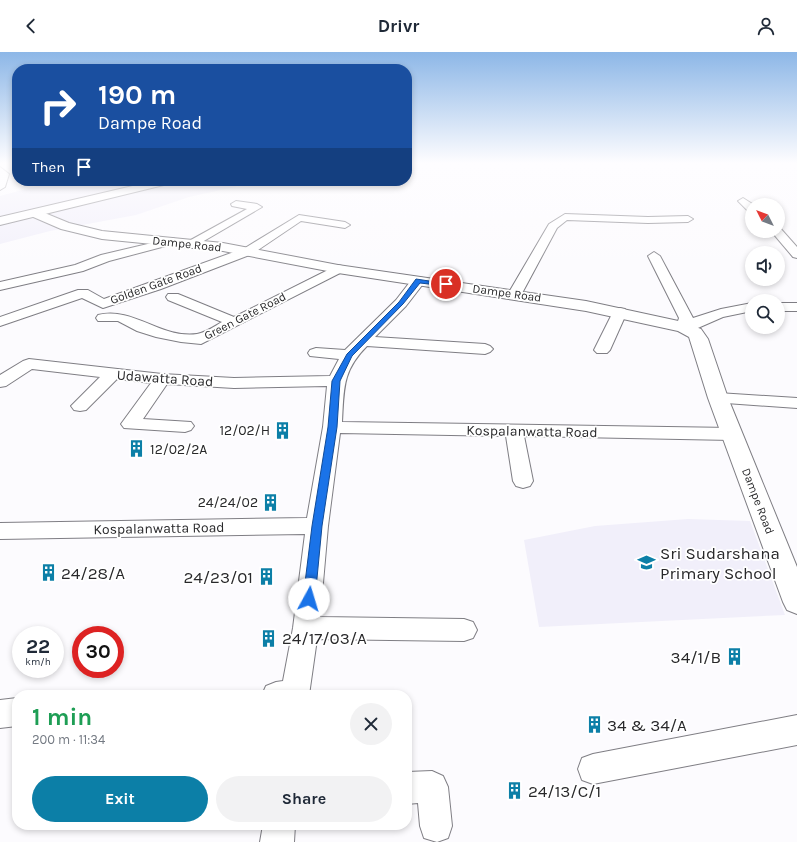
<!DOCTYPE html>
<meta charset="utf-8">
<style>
body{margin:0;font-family:Karla,sans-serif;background:#f2f2f3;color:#1f2937;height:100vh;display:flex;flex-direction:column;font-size:15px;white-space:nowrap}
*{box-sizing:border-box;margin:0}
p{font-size:13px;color:#747a83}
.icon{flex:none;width:22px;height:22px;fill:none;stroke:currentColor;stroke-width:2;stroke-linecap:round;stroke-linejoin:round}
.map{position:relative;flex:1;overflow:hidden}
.panel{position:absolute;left:12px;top:638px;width:400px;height:140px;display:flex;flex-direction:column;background:#fff;border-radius:16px;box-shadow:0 2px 6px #0003}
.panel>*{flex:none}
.hud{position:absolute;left:12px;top:12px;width:400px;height:122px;border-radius:16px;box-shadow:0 2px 6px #0003;background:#1a4fa0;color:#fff;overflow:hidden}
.needle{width:26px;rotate:312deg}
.buttons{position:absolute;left:745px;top:146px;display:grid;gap:8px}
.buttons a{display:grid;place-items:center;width:40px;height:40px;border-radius:50%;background:#fff;box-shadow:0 2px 6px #0003;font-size:20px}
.speed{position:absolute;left:12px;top:574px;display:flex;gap:8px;font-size:20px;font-weight:700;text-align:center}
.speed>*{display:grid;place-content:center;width:52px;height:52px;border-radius:50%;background:#fff;box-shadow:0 2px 6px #0003;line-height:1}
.speed small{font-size:10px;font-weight:400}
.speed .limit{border:6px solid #d22;background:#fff;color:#111}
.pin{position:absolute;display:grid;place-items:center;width:34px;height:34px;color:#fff;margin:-17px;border:2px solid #fff;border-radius:50%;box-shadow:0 1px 4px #0007}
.me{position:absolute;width:44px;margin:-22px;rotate:6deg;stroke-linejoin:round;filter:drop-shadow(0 0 3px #0008)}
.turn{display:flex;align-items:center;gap:14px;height:84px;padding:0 20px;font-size:18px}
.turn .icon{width:52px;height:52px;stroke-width:2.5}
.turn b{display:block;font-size:28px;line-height:34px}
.then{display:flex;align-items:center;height:38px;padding:0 20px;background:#0003;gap:8px;font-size:15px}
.round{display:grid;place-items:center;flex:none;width:42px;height:42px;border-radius:21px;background:#f2f2f3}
.head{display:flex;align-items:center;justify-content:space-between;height:68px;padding:0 20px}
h1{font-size:24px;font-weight:700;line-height:30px;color:#1e9e55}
.cta{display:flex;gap:8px;margin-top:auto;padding:8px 20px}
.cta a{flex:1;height:46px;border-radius:24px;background:#0c7fa7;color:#fff;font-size:16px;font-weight:700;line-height:46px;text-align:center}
.cta a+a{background:#f2f2f3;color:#1f2937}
header{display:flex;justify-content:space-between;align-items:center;height:52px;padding:0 20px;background:#fff;font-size:18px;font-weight:700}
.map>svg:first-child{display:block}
</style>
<header><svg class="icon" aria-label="back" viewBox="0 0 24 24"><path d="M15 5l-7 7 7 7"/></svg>Drivr<svg class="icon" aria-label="person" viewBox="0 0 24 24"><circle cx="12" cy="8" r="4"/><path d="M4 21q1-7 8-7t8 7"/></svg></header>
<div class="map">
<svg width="797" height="790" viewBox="0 0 797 790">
<rect width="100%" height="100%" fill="#fcfbfe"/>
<path fill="#f1effa" d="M 56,129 L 246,129 L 235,135 L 189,145 L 136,163 L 50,179 L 0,192 L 0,144 Z
M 688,467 L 750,469 L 785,563 L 539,575 L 524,488 L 595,474 Z"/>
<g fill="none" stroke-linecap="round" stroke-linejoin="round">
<defs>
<path id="street" d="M 0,115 L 9,122 L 5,135 L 0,138 Z
M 743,146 L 754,153 L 752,153 L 752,160 L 748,159 L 738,149 Z
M 236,149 L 257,152 L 262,155 L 197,193 L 189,193 L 187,191 L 189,189 L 247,157 L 232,154 L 231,152 Z
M 565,162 L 648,165 L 688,164 L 693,167 L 688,170 L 648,171 L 567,168 L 557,176 L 520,245 L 510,245 L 508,242 L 549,172 Z
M 299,163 L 345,170 L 350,173 L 345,176 L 301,169 L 252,202 L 161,237 L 103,256 L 82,246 L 0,274 L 0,265 L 78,238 L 88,238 L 104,247 L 245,196 Z
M 778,176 L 781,177 L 797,195 L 797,206 L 793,205 L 771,179 L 778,179 Z
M 173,186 L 179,189 L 177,191 L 109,209 L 83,219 L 0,238 L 0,230 L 75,213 L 101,203 Z
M 654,200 L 660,204 L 693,266 L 721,257 L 752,251 L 752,259 L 723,265 L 691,279 C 685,281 679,280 676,275 L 679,266 L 648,204 Z
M 338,213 L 342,214 L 344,217 L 342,220 L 201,292 L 181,290 L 156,285 L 137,279 L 118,269 L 98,269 L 96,266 L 98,263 C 133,254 161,287 197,282 C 205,281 215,274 222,270 L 168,248 L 166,245 L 168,242 L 178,242 L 234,265 Z
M 418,225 L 423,226 L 424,229 L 423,232 L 406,254 L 375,285 L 485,292 L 490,294 L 493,297 L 490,300 L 485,302 L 367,294 C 342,319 344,337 342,370 L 732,376 L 739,378 L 741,382 L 739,386 L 732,388 L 524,384 L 533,429 L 530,434 L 523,436 L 516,434 L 513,429 L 506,384 L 340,381 L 328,474 L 320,565 L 464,567 L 473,570 L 477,578 L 473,586 L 464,589 L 317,587 L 309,643 L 262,643 L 266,634 L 276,630 L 283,629 L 293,576 L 305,482 L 0,487 L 0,471 L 307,466 L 323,375 L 327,334 L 234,336 L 167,332 L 143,367 L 191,370 L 194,374 L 191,378 L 185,380 L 124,376 L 121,372 L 151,331 L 117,327 L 86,358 L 80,359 L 74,358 L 71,354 L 100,325 L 32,317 L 6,334 L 0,335 L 0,323 L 23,309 L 29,307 L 162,322 L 234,326 L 330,324 L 339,307 L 310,304 L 308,301 L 310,298 L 316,296 L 345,298 L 396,248 L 413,226 Z
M 778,251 L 797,251 L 797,259 L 778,259 Z
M 620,256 L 625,257 L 627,260 L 610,298 L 607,301 L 597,301 L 594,298 L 613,260 L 615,257 Z
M 718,341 L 797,346 L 797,356 L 712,350 L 709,346 L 712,342 Z
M 17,646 L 17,674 L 0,676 L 0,648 Z
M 797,663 L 797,693 L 593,732 L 582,728 L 578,717 L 582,706 L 593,702 Z
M 432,719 L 443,724 L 448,735 L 452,774 L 448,786 L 437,790 L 424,786 L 420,774 L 418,751 L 407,752 L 407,720 Z
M 263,773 L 295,773 L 294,790 L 260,790 Z"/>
<path id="secondary" d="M 35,157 L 69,171 L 102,179 L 223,191 L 338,213 L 586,249 L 683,270 L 701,277 L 708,287 L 728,346 L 797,515 L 797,562 L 787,558 L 783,550 L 708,346 L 689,285 L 678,279 L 586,259 L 338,221 L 223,199 L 102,187 L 61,177 L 31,164 L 29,161 Z"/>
<path id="primary" d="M 154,129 L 173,129 L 172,131 L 0,173 L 0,165 Z"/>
</defs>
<use href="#street" stroke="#7f7e84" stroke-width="2"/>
<use href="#secondary" stroke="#7f7e84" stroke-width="2"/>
<use href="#primary" stroke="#7f7e84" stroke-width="2"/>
<use href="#street" fill="#fff" fill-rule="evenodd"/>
<use href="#secondary" fill="#fff" fill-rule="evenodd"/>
<use href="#primary" fill="#fff" fill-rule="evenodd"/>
</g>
<linearGradient id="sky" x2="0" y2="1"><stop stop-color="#8db7e7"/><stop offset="0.5" stop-color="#fefdff"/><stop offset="1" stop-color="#fefdff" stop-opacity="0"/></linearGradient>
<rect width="797" height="222" fill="url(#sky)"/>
<path fill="#1a73e8" stroke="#114b97" d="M 416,227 L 449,232 L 446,234 L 420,231 L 403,252 L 352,304 L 340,329 L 337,375 L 322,474 L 315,547 L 313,550 L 309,552 L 305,550 L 303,547 L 312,474 L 328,375 L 332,329 L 347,302 L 399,250 Z"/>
<defs>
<symbol id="building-bare" viewBox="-9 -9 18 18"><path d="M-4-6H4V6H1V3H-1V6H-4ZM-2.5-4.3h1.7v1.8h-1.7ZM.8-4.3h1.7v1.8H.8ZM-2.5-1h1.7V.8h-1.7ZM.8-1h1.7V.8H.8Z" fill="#0c7fa7" stroke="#fff" stroke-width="2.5" paint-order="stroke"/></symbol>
<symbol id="school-bare" viewBox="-9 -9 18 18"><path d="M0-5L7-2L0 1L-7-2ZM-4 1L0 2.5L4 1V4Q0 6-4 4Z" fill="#0c7fa7" stroke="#fff" stroke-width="2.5" paint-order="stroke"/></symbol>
</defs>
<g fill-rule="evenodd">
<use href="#building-bare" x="270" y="366" width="25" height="25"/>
<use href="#building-bare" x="124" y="384" width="25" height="25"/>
<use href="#building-bare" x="258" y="438" width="25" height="25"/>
<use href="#school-bare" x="634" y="498" width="25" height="25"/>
<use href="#building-bare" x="36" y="508" width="25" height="25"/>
<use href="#building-bare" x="254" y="512" width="25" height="25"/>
<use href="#building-bare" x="256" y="574" width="25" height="25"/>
<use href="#building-bare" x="722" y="592" width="25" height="25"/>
<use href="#building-bare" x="582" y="660" width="25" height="25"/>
<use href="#building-bare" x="502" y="726" width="25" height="25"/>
</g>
<g text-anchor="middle" stroke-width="3.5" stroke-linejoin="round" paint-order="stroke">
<g font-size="12" fill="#28282a" stroke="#fff">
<text transform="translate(187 192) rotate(6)" y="4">Dampe Road</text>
<text transform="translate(156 232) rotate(-20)" y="4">Golden Gate Road</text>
<text transform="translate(507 241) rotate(8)" y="4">Dampe Road</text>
<text transform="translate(245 264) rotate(-27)" y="4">Green Gate Road</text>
<text transform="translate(758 449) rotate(69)" y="4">Dampe Road</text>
</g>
<g font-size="14" fill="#28282a" stroke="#fff">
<text transform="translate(165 326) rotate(4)" y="5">Udawatta Road</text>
<text transform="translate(532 379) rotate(1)" y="5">Kospalanwatta Road</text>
<text transform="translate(159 476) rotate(-1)" y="5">Kospalanwatta Road</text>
</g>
<g font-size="14" fill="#28282a" stroke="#fff" text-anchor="end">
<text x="270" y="383">12/02/H</text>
<text x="150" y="402" text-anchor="start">12/02/2A</text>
<text x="258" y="455">24/24/02</text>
</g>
<g font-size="17" fill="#28282a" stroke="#fff" text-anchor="start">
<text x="660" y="507">Sri Sudarshana<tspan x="660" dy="20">Primary School</tspan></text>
<text x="61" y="527">24/28/A</text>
<text x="253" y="531" text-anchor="end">24/23/01</text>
<text x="282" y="592">24/17/03/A</text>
<text x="721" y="611" text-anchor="end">34/1/B</text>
<text x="607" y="679">34 &amp; 34/A</text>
<text x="528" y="745">24/13/C/1</text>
</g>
</g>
</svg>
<div class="buttons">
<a><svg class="needle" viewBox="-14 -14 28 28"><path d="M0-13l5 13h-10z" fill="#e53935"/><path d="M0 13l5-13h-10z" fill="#747a83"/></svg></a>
<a><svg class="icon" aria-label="sound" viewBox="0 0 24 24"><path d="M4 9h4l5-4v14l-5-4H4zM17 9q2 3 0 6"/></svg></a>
<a><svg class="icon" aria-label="search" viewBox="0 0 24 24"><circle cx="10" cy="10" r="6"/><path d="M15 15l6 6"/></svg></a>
</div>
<div class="speed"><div>22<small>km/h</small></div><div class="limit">30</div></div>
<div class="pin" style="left:446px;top:232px;background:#d93025"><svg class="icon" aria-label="arrive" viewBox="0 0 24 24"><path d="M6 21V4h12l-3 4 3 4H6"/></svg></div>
<svg class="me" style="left:309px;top:547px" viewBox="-20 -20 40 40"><circle r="19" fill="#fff"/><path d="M0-13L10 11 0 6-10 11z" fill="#1a73e8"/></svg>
<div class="hud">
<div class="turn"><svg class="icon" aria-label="right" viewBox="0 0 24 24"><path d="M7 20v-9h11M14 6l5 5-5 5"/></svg><div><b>190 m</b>Dampe Road</div></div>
<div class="then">Then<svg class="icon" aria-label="arrive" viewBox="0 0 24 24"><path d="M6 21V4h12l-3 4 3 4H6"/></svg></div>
</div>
<section class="panel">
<div class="head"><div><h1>1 min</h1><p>200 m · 11:34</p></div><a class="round"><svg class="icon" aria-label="close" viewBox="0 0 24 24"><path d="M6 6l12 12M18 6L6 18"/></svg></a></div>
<div class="cta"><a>Exit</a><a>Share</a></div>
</section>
</div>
